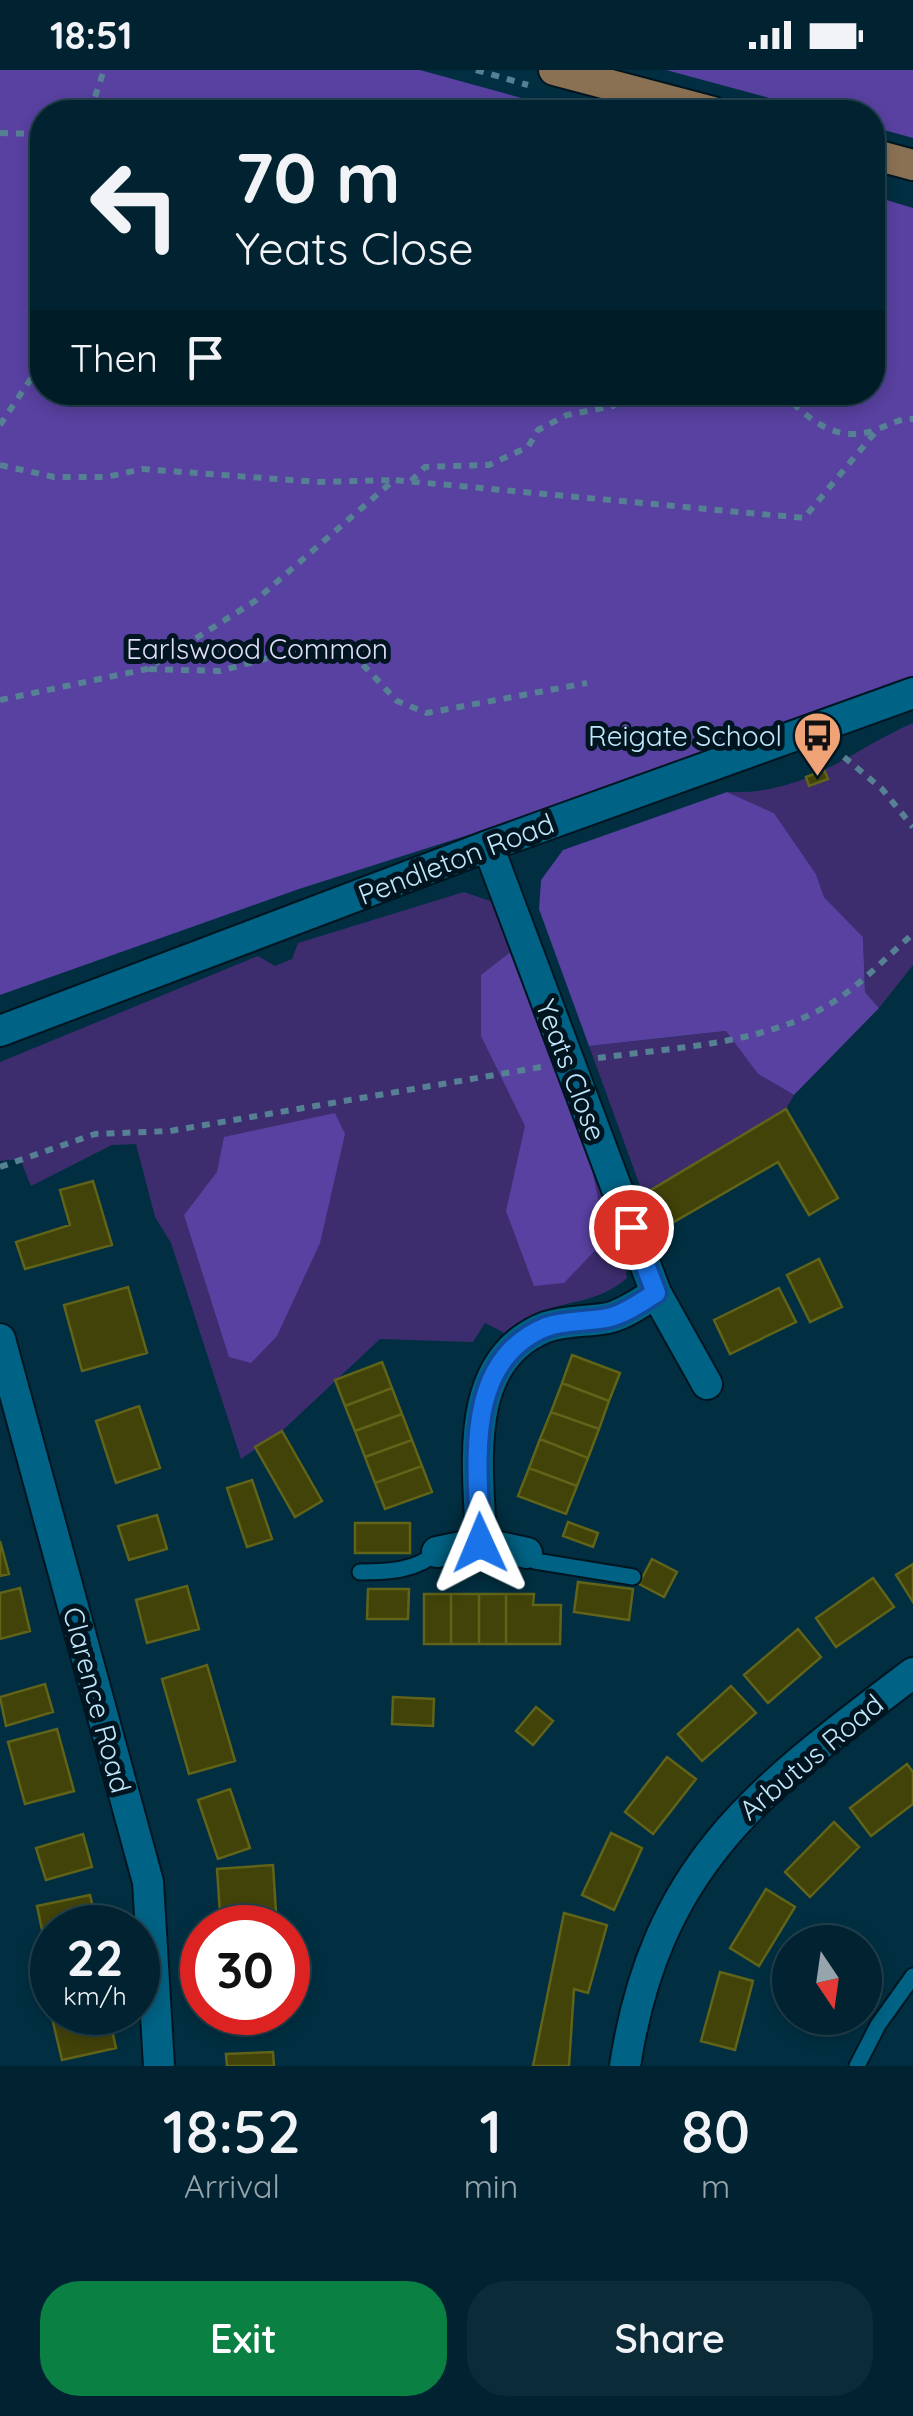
<!DOCTYPE html>
<style>
body{margin:0;font-family:Quicksand,sans-serif;background:#0b2b39;color:#f1f3f6;height:100vh;display:flex;flex-direction:column;font-size:38px;white-space:nowrap}
*{box-sizing:border-box;margin:0}
p{font-size:32px;color:#96a4ab}
.icon{flex:none;width:55px;height:55px;fill:none;stroke:currentColor;stroke-width:2;stroke-linecap:round;stroke-linejoin:round}
.map{position:relative;height:1996px;overflow:hidden}
.panel{display:flex;flex-direction:column;background:#012331;flex:1}
.panel>*{flex:none}
.guide{position:absolute;left:30px;top:30px;width:855px;height:305px;border-radius:40px;box-shadow:0 5px 15px #0003,0 0 0 2px #23404d;background:#012331;color:#f1f3f6;overflow:hidden}
.needle{width:65px;rotate:167deg}
.fabs{position:absolute;left:772px;top:1855px;display:grid;gap:20px}
.fabs a{display:grid;place-items:center;width:110px;height:110px;border-radius:50%;background:#012331;box-shadow:0 5px 15px #0003,0 0 0 2px #23404d;font-size:50px}
.speed{position:absolute;left:30px;top:1835px;display:flex;gap:20px;font-size:50px;font-weight:700;text-align:center}
.speed>*{display:grid;place-content:center;width:130px;height:130px;border-radius:50%;background:#012331;box-shadow:0 5px 15px #0003,0 0 0 2px #23404d;line-height:1}
.speed small{font-size:25px;font-weight:400}
.speed .limit{border:15px solid #d22;background:#fff;color:#111}
.pin{position:absolute;display:grid;place-items:center;width:85px;height:85px;color:#fff;margin:-42px;border:5px solid #fff;border-radius:50%;box-shadow:0 2px 10px #0007}
.me{position:absolute;width:110px;margin:-55px;rotate:359deg;stroke-linejoin:round;filter:drop-shadow(0 0 8px #0008)}
.turn{display:flex;align-items:center;gap:35px;height:210px;padding:0 40px;font-size:45px}
.turn .icon{width:130px;height:130px;stroke-width:2.5}
.turn b{display:block;font-size:70px;line-height:85px}
.then{display:flex;align-items:center;height:95px;padding:0 40px;background:#0003;gap:20px;font-size:38px}
.eta{display:flex;justify-content:space-evenly;align-items:center;height:170px;text-align:center}
.eta b{font-size:60px;font-weight:600;line-height:70px}
.button{display:flex;gap:20px;margin-top:auto;padding:20px 40px}
.button a{flex:1;height:115px;border-radius:40px;background:#0b8043;color:#fff;font-size:40px;font-weight:600;line-height:115px;text-align:center}
.button a+a{background:#0b2b39;color:#f1f3f6}
.status{display:flex;justify-content:space-between;align-items:center;height:70px;padding:0 50px;background:#012331;direction:ltr}
.status svg{height:28px;fill:currentColor}
.map>svg:first-child{display:block}
</style>
<div class="status"><b>18:51</b><svg viewBox="0 0 49 12"><path d="M0 12V9h3v3zM5 12V6h3v6zM10 12V3h3v9zM15 12V0h3v12zM26 1h20v11H26zM47 4h2v5h-2z"/></svg></div>
<div class="map">
<svg width="913" height="1996" viewBox="0 0 913 1996">
<rect width="100%" height="100%" fill="#012f41"/>
<path fill="#3d2d6f" d="M 913,653 L 913,895 L 879,938 L 865,922 L 863,867 L 824,827 L 816,804 L 774,743 L 727,722 C 807,725 847,682 913,653 Z
M 464,822 L 493,832 L 507,848 L 622,1173 L 627,1208 C 587,1243 545,1223 510,1266 L 485,1253 L 473,1272 L 380,1269 L 282,1361 L 241,1389 L 171,1173 L 155,1147 L 136,1074 L 112,1075 L 31,1116 L 20,1089 L 0,1091 L 0,992 L 258,886 L 275,896 L 292,889 L 298,873 Z
M 727,961 L 758,1004 L 794,1025 L 786,1039 L 643,1124 L 589,976 Z"/>
<path fill="#5841a0" d="M 0,0 L 420,0 L 572,42 L 42,42 L 42,322 L 872,322 L 873,126 L 913,138 L 913,606 L 556,737 L 299,819 L 0,925 Z
M 666,0 L 913,0 L 913,68 L 873,57 L 872,42 L 821,42 Z
M 727,722 L 774,743 L 816,804 L 824,827 L 863,867 L 865,922 L 879,938 L 794,1025 L 758,1004 L 726,961 L 589,976 L 539,839 L 541,810 L 563,780 Z
M 517,877 L 587,1074 L 606,1169 L 564,1213 L 534,1216 L 506,1141 L 525,1056 L 481,966 L 481,905 Z
M 335,1043 L 345,1064 L 320,1173 L 277,1266 L 251,1293 L 229,1287 L 184,1145 L 217,1102 L 224,1067 Z"/>
<path fill="#424309" stroke="#616318" stroke-width="2.5" d="M 824,700 L 828,709 L 809,716 L 806,707 Z
M 786,1039 L 838,1128 L 809,1145 L 778,1092 L 672,1153 L 651,1120 Z
M 93,1111 L 112,1175 L 25,1199 L 16,1172 L 70,1155 L 60,1120 Z
M 819,1189 L 842,1237 L 810,1252 L 787,1205 Z
M 128,1217 L 147,1283 L 82,1301 L 64,1235 Z
M 779,1218 L 796,1252 L 730,1284 L 714,1250 Z
M 572,1285 L 620,1303 L 609,1331 L 562,1313 Z
M 382,1292 L 392,1318 L 345,1336 L 335,1310 Z
M 562,1313 L 609,1331 L 599,1359 L 551,1342 Z
M 392,1318 L 402,1344 L 355,1361 L 345,1336 Z
M 139,1336 L 160,1398 L 116,1413 L 96,1351 Z
M 551,1342 L 599,1359 L 588,1388 L 540,1369 Z
M 402,1344 L 412,1370 L 365,1387 L 355,1361 Z
M 282,1361 L 322,1431 L 295,1447 L 255,1377 Z
M 540,1369 L 588,1388 L 577,1416 L 529,1398 Z
M 412,1370 L 422,1396 L 375,1413 L 365,1387 Z
M 422,1396 L 432,1422 L 385,1439 L 375,1413 Z
M 529,1398 L 577,1416 L 566,1444 L 518,1426 Z
M 252,1410 L 272,1469 L 247,1477 L 227,1418 Z
M 157,1445 L 167,1479 L 129,1490 L 118,1456 Z
M 568,1452 L 598,1463 L 593,1477 L 563,1466 Z
M 355,1453 L 410,1453 L 410,1483 L 355,1483 Z
M 0,1471 L 9,1504 L 0,1506 Z
M 652,1489 L 677,1502 L 664,1527 L 639,1514 Z
M 913,1494 L 913,1532 L 896,1505 Z
M 873,1508 L 894,1537 L 836,1577 L 816,1548 Z
M 578,1512 L 633,1519 L 629,1550 L 574,1542 Z
M 187,1516 L 199,1559 L 147,1573 L 136,1530 Z
M 20,1518 L 30,1561 L 0,1569 L 0,1523 Z
M 368,1519 L 409,1519 L 408,1549 L 367,1549 Z
M 424,1524 L 451,1524 L 451,1574 L 424,1574 Z
M 451,1524 L 479,1524 L 479,1574 L 451,1574 Z
M 479,1524 L 506,1524 L 506,1574 L 479,1574 Z
M 506,1524 L 534,1524 L 533,1535 L 561,1535 L 560,1574 L 506,1574 Z
M 798,1559 L 821,1587 L 768,1633 L 744,1605 Z
M 207,1595 L 235,1691 L 189,1704 L 162,1609 Z
M 45,1614 L 53,1642 L 6,1656 L 0,1627 Z
M 731,1616 L 756,1643 L 702,1691 L 678,1664 Z
M 393,1627 L 434,1629 L 433,1656 L 392,1654 Z
M 536,1637 L 553,1651 L 533,1675 L 516,1661 Z
M 57,1659 L 74,1721 L 25,1734 L 8,1672 Z
M 667,1687 L 696,1709 L 653,1764 L 625,1742 Z
M 907,1694 L 913,1702 L 913,1734 L 871,1766 L 850,1738 Z
M 230,1719 L 250,1778 L 218,1789 L 198,1730 Z
M 834,1752 L 859,1777 L 810,1827 L 785,1802 Z
M 611,1763 L 642,1778 L 614,1840 L 582,1825 Z
M 83,1764 L 92,1797 L 46,1810 L 36,1778 Z
M 273,1795 L 277,1858 L 221,1858 L 217,1799 Z
M 766,1819 L 795,1837 L 759,1896 L 730,1878 Z
M 90,1825 L 98,1858 L 52,1858 L 52,1907 L 37,1836 Z
M 564,1843 L 607,1855 L 588,1923 L 574,1919 L 569,1996 L 533,1996 Z
M 720,1902 L 753,1911 L 735,1980 L 701,1971 Z
M 75,1942 L 108,1942 L 116,1978 L 62,1990 L 52,1948 Z
M 227,1942 L 283,1942 L 283,1953 L 228,1957 Z
M 273,1982 L 274,1996 L 227,1996 L 226,1984 Z"/>
<g fill="none" stroke-linecap="round" stroke-linejoin="round">
<defs>
<path id="service" d="M 527,1483 L 535,1491 L 633,1507
M 360,1502 C 388,1502 416,1501 437,1482
M 857,1996 L 878,1955 L 913,1906"/>
<path id="minor" d="M 488,776 L 656,1223 L 707,1314
M 0,1269 L 148,1812 L 159,1996
M 481,1473 C 479,1400 460,1291 546,1257 C 566,1250 587,1252 608,1248 C 625,1244 641,1232 656,1223
M 437,1482 L 481,1473 L 527,1483
M 625,1996 C 656,1793 760,1719 913,1603"/>
<path id="tertiary" d="M 0,961 L 488,776 L 913,623"/>
<path id="primary" d="M 554,0 L 713,42
M 872,84 L 913,95"/>
</defs>
<use href="#service" stroke="#001520" stroke-width="19"/>
<use href="#minor" stroke="#001520" stroke-width="34"/>
<use href="#tertiary" stroke="#001520" stroke-width="34"/>
<use href="#primary" stroke="#001520" stroke-width="34"/>
<path stroke="#568093" stroke-width="6" stroke-dasharray="8 8" stroke-linecap="butt" d="M 476,0 L 528,15
M 90,42 L 104,0
M 0,63 L 42,64
M 782,322 C 808,349 836,374 875,360 C 890,355 896,349 913,349
M 0,355 L 42,292
M 0,395 L 54,407 L 107,407 L 142,399 L 318,412 L 394,410
M 411,411 L 425,397 L 489,395 L 528,377 L 538,360 L 567,345 L 613,336 L 630,322
M 149,599 L 220,601 L 316,575 L 337,576 L 352,583 L 397,631 L 427,643 L 587,613
M 0,630 L 147,599 L 255,531 L 394,410 L 804,448 L 877,360
M 844,687 L 882,719 L 913,757
M 598,988 C 676,977 762,975 830,934 C 860,916 887,886 913,864
M 0,1097 L 95,1064 L 170,1061 L 541,997"/>
<use href="#service" stroke="#006284" stroke-width="15"/>
<use href="#minor" stroke="#006284" stroke-width="30"/>
<use href="#tertiary" stroke="#006284" stroke-width="30"/>
<use href="#primary" stroke="#8a7153" stroke-width="30"/>
</g>
<g fill="none" stroke-linecap="round" stroke-linejoin="round">
<defs>
<path id="route" d="M 480,1473 C 479,1400 460,1292 546,1257 C 565,1250 587,1252 607,1248 C 625,1244 641,1232 656,1223 L 631,1157"/>
</defs>
<use href="#route" stroke="#114b97" stroke-width="25"/>
<use href="#route" stroke="#1a73e8" stroke-width="18"/>
</g>
<defs>
<symbol id="bus-pin" viewBox="-11 -11 22 30"><path d="M0 17L-7.5 6A9.5 9.5 0 1 1 7.5 6Z" fill="#efa377" stroke="#001520"/><path d="M-5-6H5V4H4V6H2V4H-2V6H-4V4H-5ZM-3.5-4V0h7V-4ZM-3.5 1.2v1.5H-2V1.2ZM2 1.2v1.5H3.5V1.2Z" fill="#111"/></symbol>
</defs>
<g fill-rule="evenodd">
<use href="#bus-pin" x="790" y="638" width="55" height="75"/>
</g>
<g text-anchor="middle" stroke-width="10" stroke-linejoin="round" paint-order="stroke">
<g font-size="28" fill="#dfdcf6" stroke="#001520">
<text x="257" y="589">Earlswood Common</text>
</g>
<g font-size="28" fill="#c2e7fb" stroke="#001520" text-anchor="end">
<text x="782" y="676">Reigate School</text>
</g>
<g font-size="28" fill="#c2e7fb" stroke="#001520">
<text transform="translate(456 789) rotate(-21)" y="10">Pendleton Road</text>
<text transform="translate(571 1000) rotate(69)" y="10">Yeats Close</text>
<text transform="translate(97 1630) rotate(75)" y="10">Clarence Road</text>
<text transform="translate(811 1687) rotate(-40)" y="10">Arbutus Road</text>
</g>
</g>
</svg>
<div class="fabs">
<a><svg class="needle" viewBox="-14 -14 28 28"><path d="M0-13l5 13h-10z" fill="#e53935"/><path d="M0 13l5-13h-10z" fill="#96a4ab"/></svg></a>
</div>
<div class="speed"><div>22<small>km/h</small></div><div class="limit">30</div></div>
<div class="pin" style="left:631px;top:1157px;background:#d93025"><svg class="icon" aria-label="arrive" viewBox="0 0 24 24"><path d="M6 21V4h12l-3 4 3 4H6"/></svg></div>
<svg class="me" style="left:480px;top:1473px" viewBox="-20 -20 40 40"><path d="M0-17L14 15 0 8-14 15z" fill="#1a73e8" stroke="#fff" stroke-width="4"/></svg>
<div class="guide">
<div class="turn"><svg class="icon" aria-label="left" viewBox="0 0 24 24"><path d="M17 20v-9H6M10 6l-5 5 5 5"/></svg><div><b>70 m</b>Yeats Close</div></div>
<div class="then">Then<svg class="icon" aria-label="arrive" viewBox="0 0 24 24"><path d="M6 21V4h12l-3 4 3 4H6"/></svg></div>
</div>
</div>
<section class="panel">
<div class="eta">
<div><b>18:52</b><p>Arrival</p></div>
<div><b>1</b><p>min</p></div>
<div><b>80</b><p>m</p></div>
</div>
<div class="button"><a>Exit</a><a>Share</a></div>
</section>
